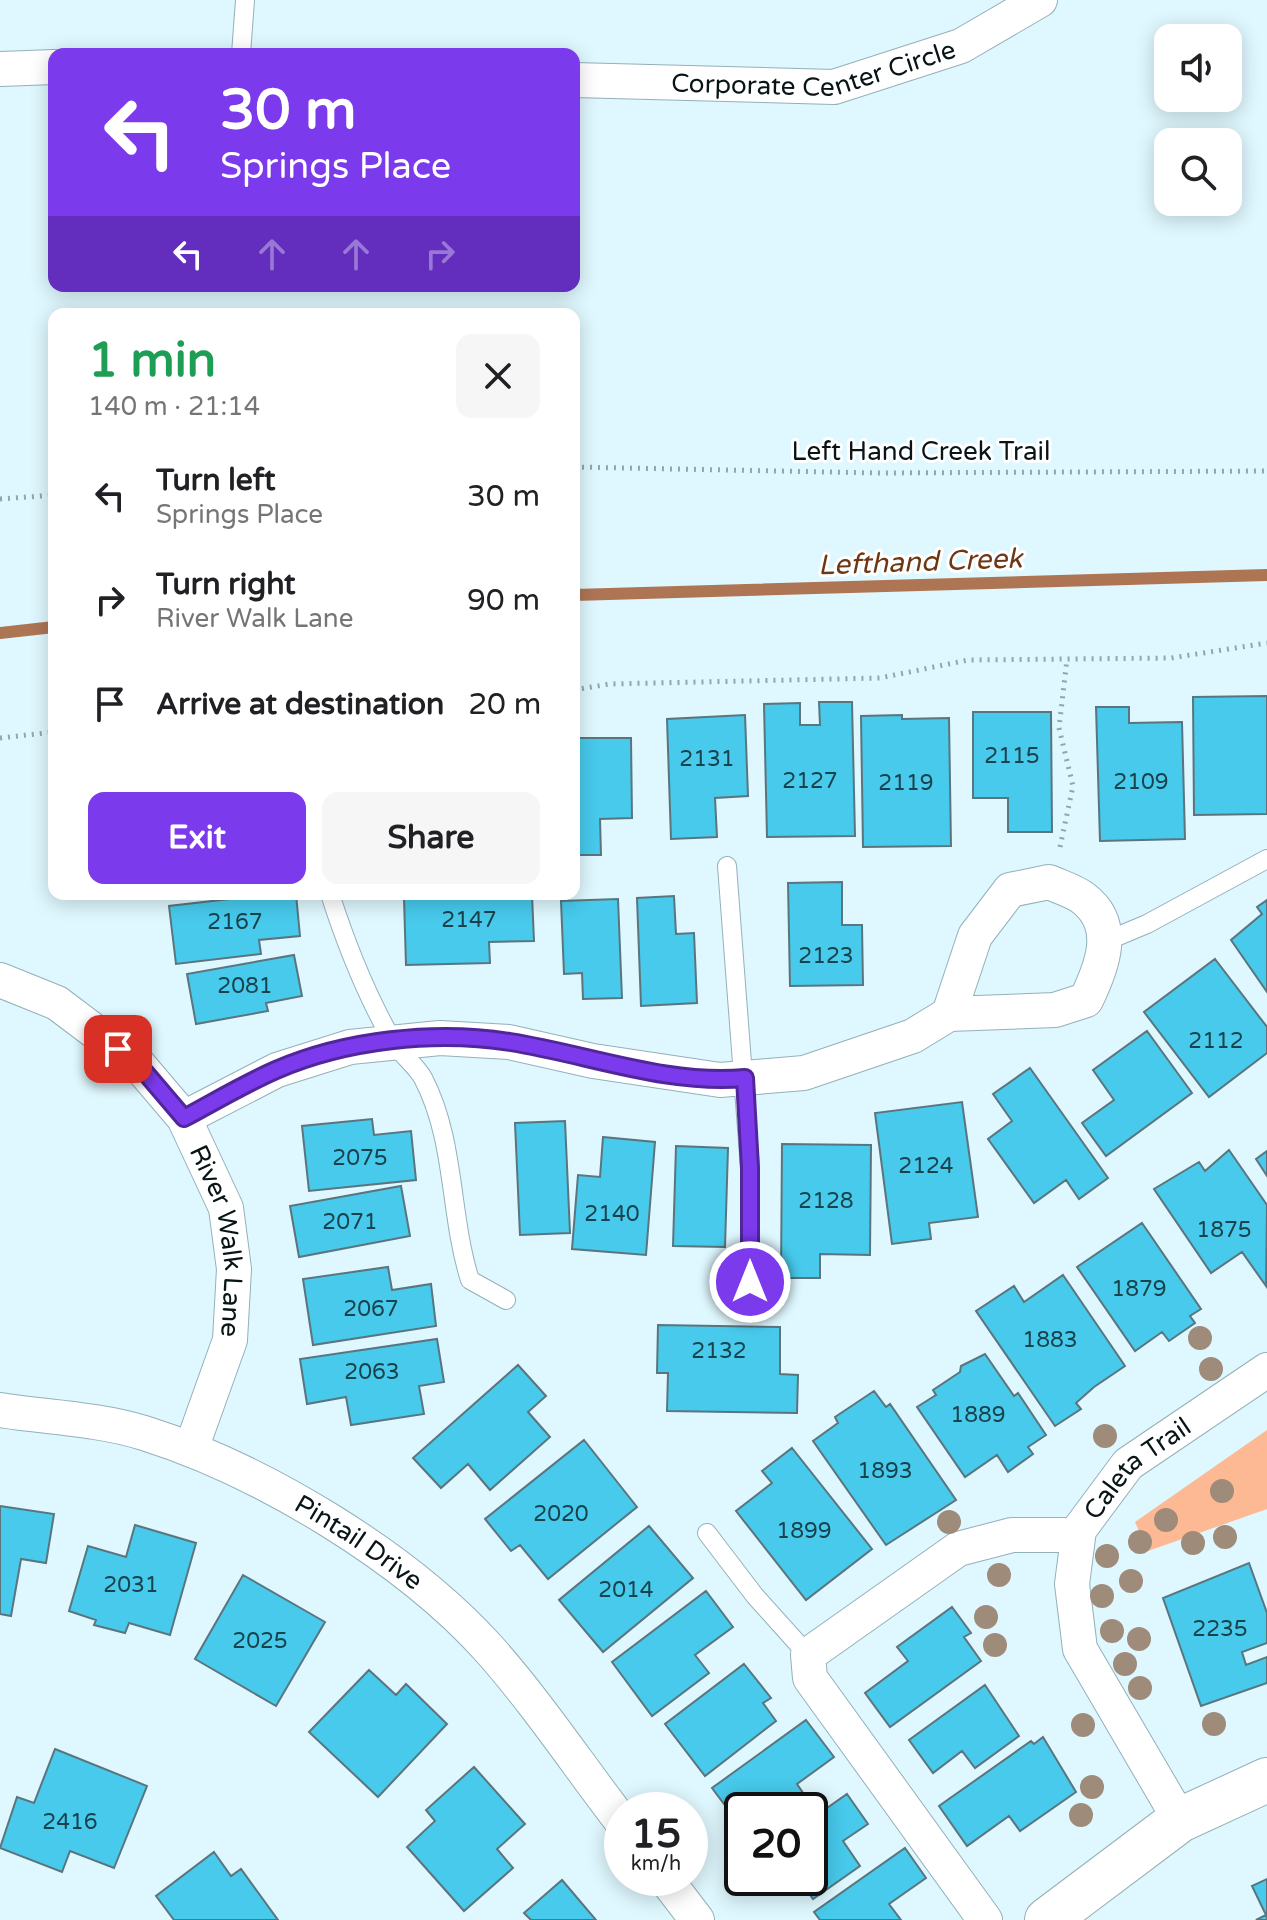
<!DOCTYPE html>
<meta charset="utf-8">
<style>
body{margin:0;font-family:"Varela Round",sans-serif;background:#f6f6f6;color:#202124;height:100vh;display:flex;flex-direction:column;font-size:30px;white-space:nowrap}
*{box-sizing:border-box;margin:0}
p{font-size:26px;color:#757577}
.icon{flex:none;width:44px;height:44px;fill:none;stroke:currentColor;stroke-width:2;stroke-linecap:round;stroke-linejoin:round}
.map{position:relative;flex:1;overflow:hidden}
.panel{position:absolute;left:48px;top:308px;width:532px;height:592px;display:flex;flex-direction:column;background:#fff;border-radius:16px;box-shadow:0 4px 20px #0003}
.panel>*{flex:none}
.guide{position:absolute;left:48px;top:48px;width:532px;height:244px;border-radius:16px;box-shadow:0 4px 20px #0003;background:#7c3aed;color:#fff;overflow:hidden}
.controls{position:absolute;left:1154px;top:24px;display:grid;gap:16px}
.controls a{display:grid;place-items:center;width:88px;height:88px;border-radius:16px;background:#fff;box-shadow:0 4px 20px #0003;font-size:40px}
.speed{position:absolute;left:604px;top:1792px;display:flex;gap:16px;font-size:40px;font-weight:700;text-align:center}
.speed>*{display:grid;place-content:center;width:104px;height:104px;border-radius:50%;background:#fff;box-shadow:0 4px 20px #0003;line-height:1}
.speed small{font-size:20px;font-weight:400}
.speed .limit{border:4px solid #111;border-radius:12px;background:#fff;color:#111}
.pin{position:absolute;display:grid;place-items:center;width:68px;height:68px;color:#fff;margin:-34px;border-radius:16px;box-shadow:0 4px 12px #0006}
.me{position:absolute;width:88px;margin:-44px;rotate:0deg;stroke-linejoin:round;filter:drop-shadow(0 0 6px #0008)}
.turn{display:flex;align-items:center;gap:28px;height:168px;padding:0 40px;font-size:36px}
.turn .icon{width:104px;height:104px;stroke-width:2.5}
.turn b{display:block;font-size:56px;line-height:68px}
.lanes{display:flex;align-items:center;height:76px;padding:0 40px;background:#0003;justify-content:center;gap:40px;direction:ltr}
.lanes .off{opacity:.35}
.round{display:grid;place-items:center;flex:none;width:84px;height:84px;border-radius:16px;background:#f6f6f6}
.head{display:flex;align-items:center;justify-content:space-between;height:136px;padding:0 40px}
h1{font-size:48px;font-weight:700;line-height:60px;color:#1e9e55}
.action{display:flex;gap:16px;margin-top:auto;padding:16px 40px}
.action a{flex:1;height:92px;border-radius:16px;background:#7c3aed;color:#fff;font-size:32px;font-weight:700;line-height:92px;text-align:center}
.action a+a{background:#f6f6f6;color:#202124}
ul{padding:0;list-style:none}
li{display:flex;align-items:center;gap:24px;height:104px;padding:0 40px}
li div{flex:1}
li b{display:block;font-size:30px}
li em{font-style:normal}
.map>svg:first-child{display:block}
</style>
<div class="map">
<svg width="1267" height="1920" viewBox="0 0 1267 1920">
<rect width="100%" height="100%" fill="#dff7fe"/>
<path fill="#fcb994" d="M 1267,1430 L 1267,1509 L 1148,1551 L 1135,1522 Z"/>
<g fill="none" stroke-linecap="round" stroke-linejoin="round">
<path stroke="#ae7555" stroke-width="12" d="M 574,595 L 1267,575
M 0,633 L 54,627"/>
</g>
<path fill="#47caec" stroke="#5a757d" stroke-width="2" d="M 1267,696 L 1267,814 L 1194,815 L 1193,697 Z
M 819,702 L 852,702 L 855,836 L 767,837 L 764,704 L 800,703 L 800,725 L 820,725 Z
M 1096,707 L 1129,707 L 1129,723 L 1182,722 L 1185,839 L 1100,841 Z
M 973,712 L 1051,712 L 1052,832 L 1008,832 L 1008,798 L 973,798 Z
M 745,715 L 748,796 L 715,798 L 717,837 L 671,839 L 667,719 Z
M 902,715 L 902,719 L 949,718 L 951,846 L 863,847 L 861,716 Z
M 574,738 L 631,738 L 632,818 L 600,819 L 601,855 L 574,855 Z
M 842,882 L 842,925 L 862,925 L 863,985 L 790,986 L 788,883 Z
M 273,894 L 296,894 L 300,936 L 259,940 L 261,954 L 176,964 L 169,906 Z
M 532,895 L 534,941 L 489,942 L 490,963 L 406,965 L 404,898 Z
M 674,896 L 676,934 L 694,933 L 697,1003 L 641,1006 L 637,898 Z
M 618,899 L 622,998 L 583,999 L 582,973 L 564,974 L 561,901 Z
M 1267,900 L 1267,992 L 1231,940 L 1262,914 L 1257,907 Z
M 294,955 L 302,996 L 266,1003 L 268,1011 L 196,1024 L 187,974 Z
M 1215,959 L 1267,1027 L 1267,1053 L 1209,1097 L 1144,1012 Z
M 1147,1031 L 1192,1093 L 1106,1156 L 1082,1123 L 1114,1100 L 1093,1070 Z
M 1030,1068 L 1108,1178 L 1079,1199 L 1066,1180 L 1034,1203 L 988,1139 L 1012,1121 L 993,1094 Z
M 962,1102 L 978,1217 L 929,1223 L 931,1239 L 892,1244 L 875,1113 Z
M 372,1119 L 374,1135 L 411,1131 L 416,1180 L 309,1191 L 302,1126 Z
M 565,1121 L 570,1233 L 520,1235 L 515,1123 Z
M 603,1137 L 655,1142 L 646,1255 L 572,1249 L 578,1175 L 600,1177 Z
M 782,1144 L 871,1145 L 870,1255 L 820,1254 L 820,1278 L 781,1278 Z
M 676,1146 L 728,1148 L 725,1247 L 673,1246 Z
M 1229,1150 L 1267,1205 L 1266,1286 L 1242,1252 L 1211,1273 L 1154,1189 L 1199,1162 L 1205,1171 Z
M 1267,1151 L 1267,1176 L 1256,1159 Z
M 401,1186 L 410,1236 L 299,1257 L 290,1206 Z
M 1142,1223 L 1201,1309 L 1190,1316 L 1195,1323 L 1169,1341 L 1162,1332 L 1135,1351 L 1077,1267 Z
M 388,1267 L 392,1290 L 431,1284 L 436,1326 L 313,1345 L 303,1279 Z
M 1063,1275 L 1125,1366 L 1094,1387 L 1076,1403 L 1081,1409 L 1055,1426 L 976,1311 L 1014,1286 L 1024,1302 Z
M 658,1325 L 780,1327 L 780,1374 L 798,1375 L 797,1413 L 667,1411 L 668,1373 L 657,1373 Z
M 437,1339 L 444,1382 L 419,1386 L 424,1414 L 351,1425 L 346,1397 L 307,1404 L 300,1359 Z
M 985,1354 L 1014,1396 L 1018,1393 L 1046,1435 L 1028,1447 L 1033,1454 L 1008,1472 L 997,1455 L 965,1477 L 917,1407 L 936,1395 L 933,1390 L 960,1372 L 961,1366 Z
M 518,1365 L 546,1396 L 528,1412 L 550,1437 L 490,1490 L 468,1464 L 441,1488 L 413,1458 Z
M 874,1391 L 886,1407 L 890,1404 L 956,1500 L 886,1545 L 813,1441 L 838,1423 L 835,1417 Z
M 584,1440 L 637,1507 L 548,1579 L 520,1545 L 511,1551 L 485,1519 Z
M 792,1448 L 872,1549 L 806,1600 L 736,1511 L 772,1483 L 762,1471 Z
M 0,1506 L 54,1514 L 46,1563 L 21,1559 L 11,1616 L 0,1614 Z
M 135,1525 L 196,1543 L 170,1635 L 129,1623 L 125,1633 L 94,1625 L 96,1620 L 69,1611 L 88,1546 L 126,1557 Z
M 649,1526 L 693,1578 L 603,1652 L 559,1600 Z
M 1249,1563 L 1267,1613 L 1267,1643 L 1242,1652 L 1246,1665 L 1267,1657 L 1267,1683 L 1201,1706 L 1163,1598 Z
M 243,1575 L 325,1622 L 276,1706 L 195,1659 Z
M 706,1591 L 733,1627 L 695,1655 L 709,1673 L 652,1716 L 612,1662 Z
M 952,1607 L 971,1633 L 964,1637 L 981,1661 L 890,1727 L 865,1693 L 908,1661 L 897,1647 Z
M 744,1664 L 771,1698 L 763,1703 L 776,1721 L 705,1776 L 665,1724 Z
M 369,1670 L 396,1695 L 406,1684 L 447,1724 L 378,1797 L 309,1732 Z
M 985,1685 L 1019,1736 L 975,1768 L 962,1751 L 933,1773 L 909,1740 Z
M 806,1720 L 834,1757 L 797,1784 L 808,1800 L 795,1810 L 742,1810 L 742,1828 L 712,1788 Z
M 1043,1737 L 1076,1792 L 1020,1831 L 1009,1816 L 967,1846 L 939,1806 L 1031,1741 L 1034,1744 Z
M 55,1749 L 147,1786 L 114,1868 L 70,1851 L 62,1872 L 0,1848 L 17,1797 L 34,1803 Z
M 474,1767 L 525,1824 L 497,1849 L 513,1868 L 464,1911 L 407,1847 L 435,1821 L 426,1810 Z
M 847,1794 L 868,1824 L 843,1841 L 860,1866 L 813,1899 L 798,1878 L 810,1878 L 810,1820 Z
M 905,1848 L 926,1878 L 889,1904 L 901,1920 L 820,1920 L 814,1912 Z
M 214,1852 L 231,1876 L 241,1869 L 278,1920 L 174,1920 L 156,1896 Z
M 1267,1879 L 1267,1920 L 1256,1920 L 1266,1915 L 1252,1886 Z
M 562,1880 L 596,1920 L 531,1920 L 524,1913 Z"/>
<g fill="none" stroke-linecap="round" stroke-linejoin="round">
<defs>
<path id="lane" d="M 241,54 L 245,0
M 727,866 L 750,1168 L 750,1282
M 330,894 C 346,944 366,994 392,1040 C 400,1054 415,1064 423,1078 C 456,1141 449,1214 470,1280 L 506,1300
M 1104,942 L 1147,924 L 1267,859
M 707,1533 L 755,1596 L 808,1655"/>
<g id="street">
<path d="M 0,69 L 54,67"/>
<path id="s1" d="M 574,80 L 834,87 L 961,46 L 1040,0"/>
<path d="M 1049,882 C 1060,887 1074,891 1083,898 C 1119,925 1102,967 1086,1000 L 1055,1010 L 949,1014 L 975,936 L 1010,890 Z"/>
<path id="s2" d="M 0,980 L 57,1003 L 138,1064 L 184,1118 L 226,1208 L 234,1269 L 230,1340 L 191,1449"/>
<path d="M 184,1118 L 277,1070 L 350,1047 L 440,1038 L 509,1042 L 593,1061 L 720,1080 L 804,1073 L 913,1036 L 949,1014"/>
<path id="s3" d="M 0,1410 C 46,1417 99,1419 144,1433 C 262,1470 406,1557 489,1649 C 537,1703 578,1765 622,1822"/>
<path id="s4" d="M 1180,1820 L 1080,1649 L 1072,1584 L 1079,1530 L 1128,1464 L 1267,1370"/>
<path d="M 665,1878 L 697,1920"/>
<path d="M 985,1920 L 810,1678 L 808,1655 L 958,1549 L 1012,1535 L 1078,1535"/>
</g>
<path id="secondary" d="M 1047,1920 L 1180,1820 L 1267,1780"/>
</defs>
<use href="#lane" stroke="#94b0b9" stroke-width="20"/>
<use href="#street" stroke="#94b0b9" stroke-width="36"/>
<use href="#secondary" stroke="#94b0b9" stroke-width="46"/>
<path stroke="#92a5ab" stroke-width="5" stroke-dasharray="2 6" stroke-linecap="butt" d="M 574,467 L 879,473 L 1267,471
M 0,499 L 54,495
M 574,690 L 609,684 L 880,678 L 968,660 L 1171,658 L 1267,643
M 0,738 L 54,732
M 1060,847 L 1073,786 L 1059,728 L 1067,659"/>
<use href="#lane" stroke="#fff" stroke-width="18"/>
<use href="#street" stroke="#fff" stroke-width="34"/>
<use href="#secondary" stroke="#fff" stroke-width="44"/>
</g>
<g fill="#9e8b79">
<circle cx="1200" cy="1338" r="12"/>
<circle cx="1211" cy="1369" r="12"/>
<circle cx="1105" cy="1436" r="12"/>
<circle cx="1222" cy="1491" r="12"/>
<circle cx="1166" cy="1520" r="12"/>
<circle cx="949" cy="1522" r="12"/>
<circle cx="1225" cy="1537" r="12"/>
<circle cx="1140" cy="1542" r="12"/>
<circle cx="1193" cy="1543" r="12"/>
<circle cx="1107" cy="1556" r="12"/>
<circle cx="999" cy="1575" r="12"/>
<circle cx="1131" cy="1581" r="12"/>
<circle cx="1102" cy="1596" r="12"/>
<circle cx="986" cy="1617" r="12"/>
<circle cx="1112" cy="1631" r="12"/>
<circle cx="1139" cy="1639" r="12"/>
<circle cx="995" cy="1645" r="12"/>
<circle cx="1125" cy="1664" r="12"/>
<circle cx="1140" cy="1688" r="12"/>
<circle cx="1214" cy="1724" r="12"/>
<circle cx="1083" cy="1725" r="12"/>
<circle cx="1092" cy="1787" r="12"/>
<circle cx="1081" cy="1815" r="12"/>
</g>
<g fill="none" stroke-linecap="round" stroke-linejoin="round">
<defs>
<path id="route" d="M 118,1049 L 138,1064 L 184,1118 C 214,1102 244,1084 276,1070 C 345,1040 435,1030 510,1042 C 587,1054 666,1085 745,1078 L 750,1168 L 750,1282"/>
</defs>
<use href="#route" stroke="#51269a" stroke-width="20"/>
<use href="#route" stroke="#7c3aed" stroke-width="14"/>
</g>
<g text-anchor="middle" stroke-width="6" stroke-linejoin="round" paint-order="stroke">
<g font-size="22" fill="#18424c">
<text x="1012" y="763">2115</text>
<text x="707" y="766">2131</text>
<text x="810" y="788">2127</text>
<text x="1141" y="789">2109</text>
<text x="906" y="790">2119</text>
<text x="469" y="927">2147</text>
<text x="235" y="929">2167</text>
<text x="826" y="963">2123</text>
<text x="245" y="993">2081</text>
<text x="1216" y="1048">2112</text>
<text x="360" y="1165">2075</text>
<text x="926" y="1173">2124</text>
<text x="826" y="1208">2128</text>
<text x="612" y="1221">2140</text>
<text x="350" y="1229">2071</text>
<text x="1224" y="1237">1875</text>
<text x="1139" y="1296">1879</text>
<text x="371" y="1316">2067</text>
<text x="1050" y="1347">1883</text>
<text x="719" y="1358">2132</text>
<text x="372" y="1379">2063</text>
<text x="978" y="1422">1889</text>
<text x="885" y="1478">1893</text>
<text x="561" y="1521">2020</text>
<text x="804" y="1538">1899</text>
<text x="131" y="1592">2031</text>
<text x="626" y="1597">2014</text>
<text x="1220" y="1636">2235</text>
<text x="260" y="1648">2025</text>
<text x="70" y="1829">2416</text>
</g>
<g font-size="26" fill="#091417" stroke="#fff">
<text dy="9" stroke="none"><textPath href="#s1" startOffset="242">Corporate Center Circle</textPath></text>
<text x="921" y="460">Left Hand Creek Trail</text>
<text dy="9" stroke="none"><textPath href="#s2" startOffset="364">River Walk Lane</textPath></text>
<text dy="9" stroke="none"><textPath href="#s4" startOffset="404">Caleta Trail</textPath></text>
<text dy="9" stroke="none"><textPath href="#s3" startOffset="388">Pintail Drive</textPath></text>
</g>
<g font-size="28" font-style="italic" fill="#6e3714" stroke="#fff">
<text transform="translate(920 561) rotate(-2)" y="10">Lefthand Creek</text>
</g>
</g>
</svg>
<div class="controls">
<a><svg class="icon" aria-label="sound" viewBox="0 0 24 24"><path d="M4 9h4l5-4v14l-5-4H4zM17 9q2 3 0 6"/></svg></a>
<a><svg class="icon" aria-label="search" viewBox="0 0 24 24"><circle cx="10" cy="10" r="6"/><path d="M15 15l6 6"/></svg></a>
</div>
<div class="speed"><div>15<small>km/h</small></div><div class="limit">20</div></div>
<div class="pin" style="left:118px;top:1049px;background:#d93025"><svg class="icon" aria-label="arrive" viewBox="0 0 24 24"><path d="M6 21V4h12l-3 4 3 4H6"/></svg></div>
<svg class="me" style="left:750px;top:1282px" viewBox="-20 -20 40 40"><circle r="17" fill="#7c3aed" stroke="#fff" stroke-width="3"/><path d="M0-11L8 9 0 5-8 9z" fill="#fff"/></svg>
<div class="guide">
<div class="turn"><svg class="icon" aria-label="left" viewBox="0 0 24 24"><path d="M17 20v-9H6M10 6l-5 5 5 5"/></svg><div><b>30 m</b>Springs Place</div></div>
<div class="lanes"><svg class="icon" aria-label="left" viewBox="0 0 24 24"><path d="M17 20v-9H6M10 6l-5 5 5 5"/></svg><svg class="icon off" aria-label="ahead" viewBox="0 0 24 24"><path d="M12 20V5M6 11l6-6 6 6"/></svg><svg class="icon off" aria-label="ahead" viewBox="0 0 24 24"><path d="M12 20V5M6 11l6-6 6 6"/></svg><svg class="icon off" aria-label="right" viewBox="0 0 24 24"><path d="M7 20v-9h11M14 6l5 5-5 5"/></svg></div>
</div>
<section class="panel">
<div class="head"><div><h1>1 min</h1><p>140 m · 21:14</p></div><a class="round"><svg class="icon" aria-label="close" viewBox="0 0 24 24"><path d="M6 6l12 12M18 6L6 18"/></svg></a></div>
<ul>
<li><svg class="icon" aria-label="left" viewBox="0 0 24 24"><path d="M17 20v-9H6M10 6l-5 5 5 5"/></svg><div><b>Turn left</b><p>Springs Place</p></div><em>30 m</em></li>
<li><svg class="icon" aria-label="right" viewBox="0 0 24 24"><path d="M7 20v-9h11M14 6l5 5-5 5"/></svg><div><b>Turn right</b><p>River Walk Lane</p></div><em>90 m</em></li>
<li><svg class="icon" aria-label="arrive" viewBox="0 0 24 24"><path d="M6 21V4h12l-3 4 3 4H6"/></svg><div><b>Arrive at destination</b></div><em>20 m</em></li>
</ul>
<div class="action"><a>Exit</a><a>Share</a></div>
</section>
</div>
